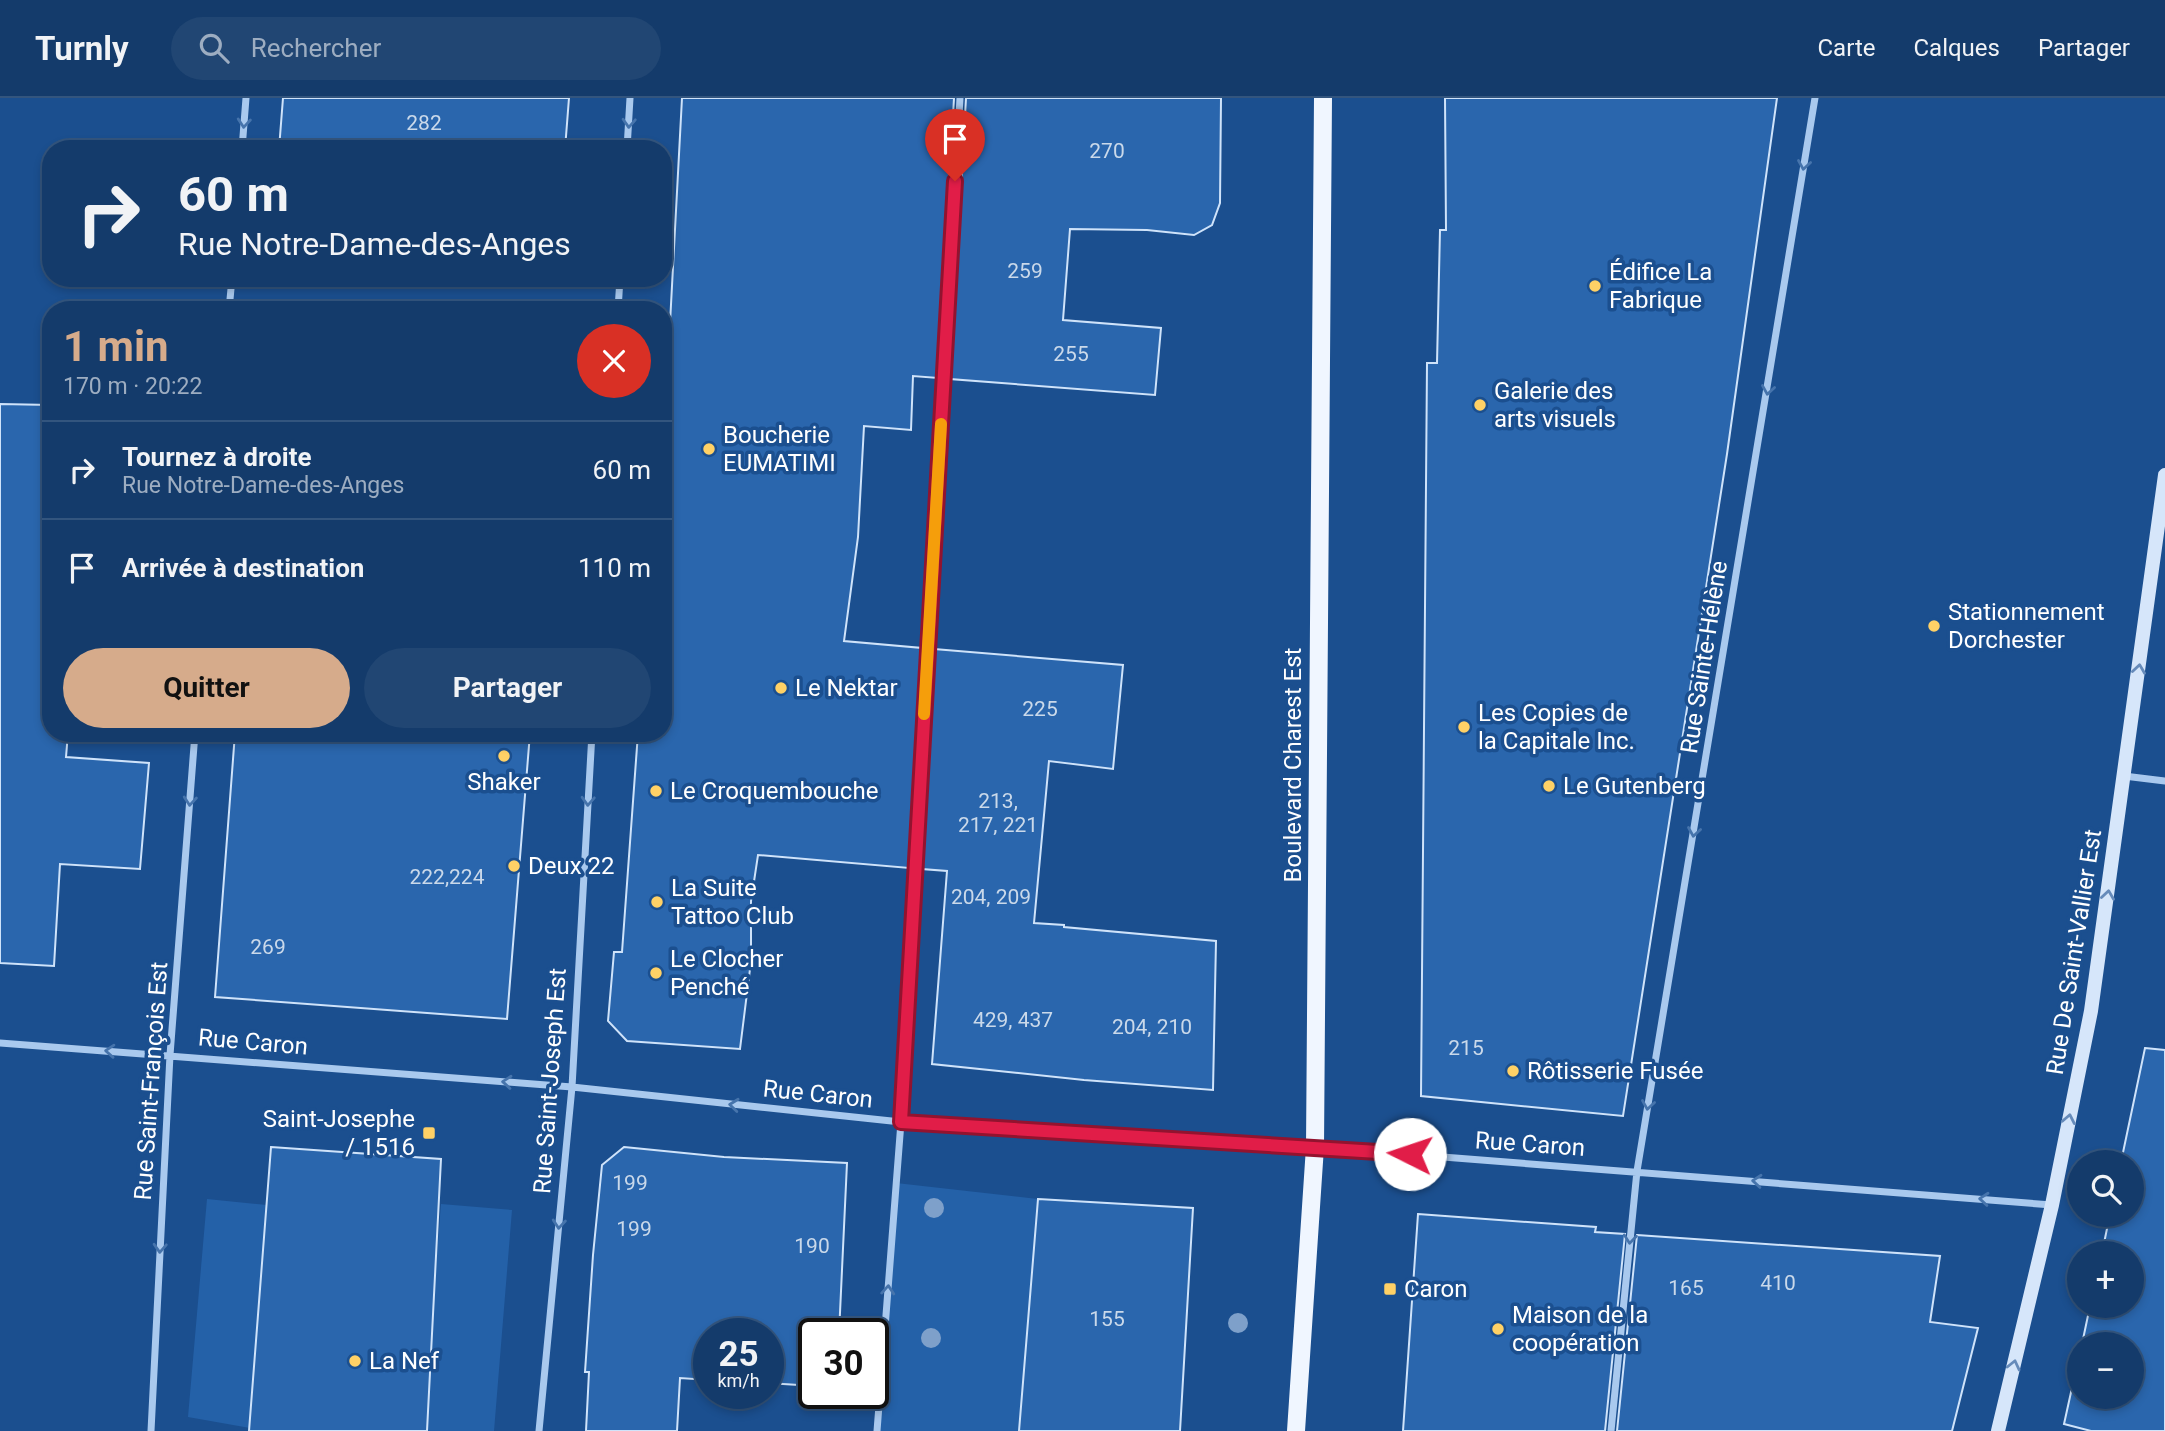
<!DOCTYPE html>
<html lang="fr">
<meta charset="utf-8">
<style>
body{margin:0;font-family:Roboto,sans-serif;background:#214673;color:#f1f3f6;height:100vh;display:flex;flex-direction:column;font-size:26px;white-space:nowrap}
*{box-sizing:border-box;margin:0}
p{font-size:23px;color:#9dadc1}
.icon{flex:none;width:38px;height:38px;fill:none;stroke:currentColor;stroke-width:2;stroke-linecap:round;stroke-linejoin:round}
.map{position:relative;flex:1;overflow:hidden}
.side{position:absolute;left:42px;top:203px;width:630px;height:441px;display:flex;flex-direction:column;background:#143b6b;border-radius:28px;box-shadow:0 4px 10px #0003,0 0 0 2px #33557e}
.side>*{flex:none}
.hud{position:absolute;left:42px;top:42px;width:630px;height:147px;border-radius:28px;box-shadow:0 4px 10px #0003,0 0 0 2px #33557e;background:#143b6b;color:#f1f3f6;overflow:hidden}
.fabs{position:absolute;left:2067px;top:1052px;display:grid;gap:14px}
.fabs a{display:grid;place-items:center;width:77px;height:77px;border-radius:50%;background:#143b6b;box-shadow:0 4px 10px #0003,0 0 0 2px #33557e;font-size:35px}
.speed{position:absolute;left:693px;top:1220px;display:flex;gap:14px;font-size:35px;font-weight:700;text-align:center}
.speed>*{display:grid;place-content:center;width:91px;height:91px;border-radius:50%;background:#143b6b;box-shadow:0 4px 10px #0003,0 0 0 2px #33557e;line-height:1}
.speed small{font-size:18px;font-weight:400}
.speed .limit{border:4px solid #111;border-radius:10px;background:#fff;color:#111}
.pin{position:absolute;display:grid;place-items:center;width:60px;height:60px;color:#fff;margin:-72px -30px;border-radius:50% 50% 50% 0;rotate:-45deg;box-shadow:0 0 7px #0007}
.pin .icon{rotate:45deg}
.me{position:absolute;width:77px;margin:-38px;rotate:274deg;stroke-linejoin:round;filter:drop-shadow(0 0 5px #0008)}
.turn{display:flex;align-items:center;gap:24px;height:147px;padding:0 21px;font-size:32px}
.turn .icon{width:91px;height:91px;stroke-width:2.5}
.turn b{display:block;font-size:49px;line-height:60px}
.round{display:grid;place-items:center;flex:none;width:74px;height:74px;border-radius:37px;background:#214673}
.head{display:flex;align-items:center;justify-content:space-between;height:119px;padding:0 21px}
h1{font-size:42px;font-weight:700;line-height:52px;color:#d6ab8b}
.button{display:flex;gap:14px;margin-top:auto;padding:14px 21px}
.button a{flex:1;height:80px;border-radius:42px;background:#d6ab8b;color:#111;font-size:28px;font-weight:700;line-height:80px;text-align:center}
.button a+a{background:#214673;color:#f1f3f6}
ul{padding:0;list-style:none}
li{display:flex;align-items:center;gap:21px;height:98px;padding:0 21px;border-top:2px solid #33557e}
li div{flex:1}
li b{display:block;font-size:26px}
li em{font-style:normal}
header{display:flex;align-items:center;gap:42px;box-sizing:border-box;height:98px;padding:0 35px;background:#143b6b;border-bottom:2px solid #33557e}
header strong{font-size:33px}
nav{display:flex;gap:38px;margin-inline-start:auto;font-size:24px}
.search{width:490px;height:63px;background:#214673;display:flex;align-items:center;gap:18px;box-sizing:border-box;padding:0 24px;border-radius:38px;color:#9dadc1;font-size:26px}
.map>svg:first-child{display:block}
</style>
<header>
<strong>Turnly</strong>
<div class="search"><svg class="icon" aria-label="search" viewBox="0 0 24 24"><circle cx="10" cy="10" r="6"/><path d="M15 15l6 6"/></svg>Rechercher</div>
<nav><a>Carte</a><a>Calques</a><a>Partager</a></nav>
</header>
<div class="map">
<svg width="2165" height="1333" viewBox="0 0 2165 1333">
<rect width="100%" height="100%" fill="#1b4f8f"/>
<path fill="#2461a8" d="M 896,1085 L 1038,1101 L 1019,1333 L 877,1333 Z
M 207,1101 L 267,1107 L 250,1330 L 188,1319 Z
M 441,1106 L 512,1112 L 494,1333 L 423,1333 Z"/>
<path fill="#2a66ad" stroke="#cfe3fa" stroke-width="2" d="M 283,0 L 569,0 L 565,51 L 279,51 Z
M 682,0 L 954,0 L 938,280 L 913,278 L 911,332 L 864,328 L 858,439 L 844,543 L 922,550 L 909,770 L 758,757 L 751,803 L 751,863 L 740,951 L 627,943 L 608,923 L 614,854 L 622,854 L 638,635 L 663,635 L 663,243 L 669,244 Z
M 966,0 L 1221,0 L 1220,105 L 1212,127 L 1194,137 L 1147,132 L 1070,131 L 1063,222 L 1161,230 L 1155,297 L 950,281 Z
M 1445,0 L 1777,0 L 1727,356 L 1623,1018 L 1421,998 L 1427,265 L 1437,265 L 1440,132 L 1446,132 Z
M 0,306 L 51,307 L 51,330 L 43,398 L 51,399 L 51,635 L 68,635 L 66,659 L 149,665 L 140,771 L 60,766 L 54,868 L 0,865 Z
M 934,551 L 1123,567 L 1113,671 L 1049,663 L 1034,825 L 1064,827 L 1064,829 L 1216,843 L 1213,992 L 1084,982 L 932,966 L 947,773 L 922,771 Z
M 235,635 L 530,635 L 507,921 L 215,899 Z
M 2145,950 L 2165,952 L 2165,1333 L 2091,1333 L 2064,1326 L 2079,1258 L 2079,1298 L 2132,1298 L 2132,1246 L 2082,1246 L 2090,1208 L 2132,1208 L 2132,1155 L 2102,1155 L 2110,1116 L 2132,1116 L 2132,1064 L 2121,1064 Z
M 271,1049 L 441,1061 L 427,1333 L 249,1333 Z
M 624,1049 L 724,1059 L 847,1065 L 839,1236 L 814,1236 L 814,1288 L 768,1285 L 768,1236 L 709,1236 L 709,1282 L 680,1280 L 677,1333 L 586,1333 L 589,1274 L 585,1274 L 593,1157 L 602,1067 Z
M 1038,1101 L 1193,1110 L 1180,1333 L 1019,1333 Z
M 1418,1116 L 1596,1129 L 1595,1134 L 1625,1136 L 1605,1333 L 1403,1333 Z
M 1637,1137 L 1940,1158 L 1930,1224 L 1978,1230 L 1952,1333 L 1617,1333 Z"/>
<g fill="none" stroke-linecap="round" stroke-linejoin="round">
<path stroke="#a9c9ee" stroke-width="7" d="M 242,51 L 246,0
M 627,51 L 630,0
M 229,212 L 232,180
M 618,212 L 620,180
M 2124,678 L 2165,683
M 0,945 L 572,989 L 901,1024 L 1315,1049 L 2052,1107
M 151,1333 L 170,957 L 195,635
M 539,1333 L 572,989 L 592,635
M 877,1333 L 901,1024 L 960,0
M 1611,1333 L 1637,1073 L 1815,0"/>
<path stroke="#d6e6fa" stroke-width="14" d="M 1998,1333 L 2052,1107 L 2091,913 L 2165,377"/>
<path stroke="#f0f6ff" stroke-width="18" d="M 1296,1333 L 1315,1049 L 1323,0"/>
</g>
<g fill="#7ea0ca">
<circle cx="934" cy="1110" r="10"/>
<circle cx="1238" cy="1225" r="10"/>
<circle cx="931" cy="1240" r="10"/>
</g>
<defs><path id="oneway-chevron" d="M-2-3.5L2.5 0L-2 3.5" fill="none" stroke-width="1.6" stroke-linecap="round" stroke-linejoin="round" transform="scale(1.75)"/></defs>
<g stroke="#4674ac">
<use href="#oneway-chevron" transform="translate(244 25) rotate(95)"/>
<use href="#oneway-chevron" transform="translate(629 25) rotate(93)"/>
<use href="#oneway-chevron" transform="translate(1804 67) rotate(99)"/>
<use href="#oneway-chevron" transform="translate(1768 292) rotate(99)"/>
<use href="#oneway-chevron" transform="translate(190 703) rotate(95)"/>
<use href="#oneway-chevron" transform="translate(588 703) rotate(93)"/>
<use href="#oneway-chevron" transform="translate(1694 734) rotate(99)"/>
<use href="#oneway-chevron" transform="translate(110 953) rotate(-176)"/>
<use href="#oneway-chevron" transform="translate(507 984) rotate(-175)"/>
<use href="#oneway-chevron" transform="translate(734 1007) rotate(-174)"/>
<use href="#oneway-chevron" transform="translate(1648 1007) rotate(99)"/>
<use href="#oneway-chevron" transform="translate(1757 1083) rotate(-175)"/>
<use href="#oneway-chevron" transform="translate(1984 1101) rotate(-175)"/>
<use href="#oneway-chevron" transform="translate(559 1126) rotate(95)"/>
<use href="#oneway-chevron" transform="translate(1630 1141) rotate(96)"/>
<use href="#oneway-chevron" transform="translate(160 1150) rotate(93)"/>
<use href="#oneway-chevron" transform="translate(888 1192) rotate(-86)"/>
</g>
<g stroke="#668bba">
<use href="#oneway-chevron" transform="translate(2139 571) rotate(-82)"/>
<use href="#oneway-chevron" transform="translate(2108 797) rotate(-82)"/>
<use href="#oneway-chevron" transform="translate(2069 1021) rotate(-79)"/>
<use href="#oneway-chevron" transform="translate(2014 1267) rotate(-77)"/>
</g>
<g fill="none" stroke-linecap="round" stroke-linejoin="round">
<defs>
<path id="route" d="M 955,83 L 901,1024 L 1410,1056"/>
</defs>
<use href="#route" stroke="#92132f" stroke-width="18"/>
<use href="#route" stroke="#e11d48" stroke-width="12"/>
<path stroke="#f59e0b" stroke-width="12" d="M 924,616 L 941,326"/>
</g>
<g fill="#ffd166" stroke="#1b4f8f" stroke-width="2.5">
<circle cx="1595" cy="188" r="7"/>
<circle cx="1480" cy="307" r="7"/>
<circle cx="709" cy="351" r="7"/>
<circle cx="1934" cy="528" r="7"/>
<circle cx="781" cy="590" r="7"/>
<circle cx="1464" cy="629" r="7"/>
<circle cx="504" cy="658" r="7"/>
<circle cx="1549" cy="688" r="7"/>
<circle cx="656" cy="693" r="7"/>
<circle cx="514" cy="768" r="7"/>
<circle cx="657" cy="804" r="7"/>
<circle cx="656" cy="875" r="7"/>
<circle cx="1513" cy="973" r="7"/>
<rect x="422" y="1028" width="14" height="14" rx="3.5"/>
<rect x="1383" y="1184" width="14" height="14" rx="3.5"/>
<circle cx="1498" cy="1231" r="7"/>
<circle cx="355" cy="1263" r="7"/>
</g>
<g text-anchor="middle" stroke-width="7" stroke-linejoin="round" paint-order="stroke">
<g font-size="21" fill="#cad9ea">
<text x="424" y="32">282</text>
<text x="1107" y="60">270</text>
<text x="1025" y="180">259</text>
<text x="1071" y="263">255</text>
<text x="1040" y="618">225</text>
<text x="998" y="710">213,<tspan x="998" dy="24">217, 221</tspan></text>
<text x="447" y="786">222,224</text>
<text x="991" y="806">204, 209</text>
<text x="268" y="856">269</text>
<text x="1013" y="929">429, 437</text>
<text x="1152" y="936">204, 210</text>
<text x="1466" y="957">215</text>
<text x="630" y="1092">199</text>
<text x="634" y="1138">199</text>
<text x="812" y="1155">190</text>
<text x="1778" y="1192">410</text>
<text x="1686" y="1197">165</text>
<text x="1107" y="1228">155</text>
</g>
<g font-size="24" fill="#fff" stroke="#1b4f8f" text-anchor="start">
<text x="1609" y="182">Édifice La<tspan x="1609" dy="28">Fabrique</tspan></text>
<text x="1494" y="301">Galerie des<tspan x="1494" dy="28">arts visuels</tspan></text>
<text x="723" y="345">Boucherie<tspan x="723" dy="28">EUMATIMI</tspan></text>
<text x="1948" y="522">Stationnement<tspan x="1948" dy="28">Dorchester</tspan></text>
<text x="795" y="598">Le Nektar</text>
<text x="1478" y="623">Les Copies de<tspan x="1478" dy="28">la Capitale Inc.</tspan></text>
<text x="504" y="692" text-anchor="middle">Shaker</text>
<text x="1563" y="696">Le Gutenberg</text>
<text x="670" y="701">Le Croquembouche</text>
<text x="528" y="776">Deux 22</text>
<text x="671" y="798">La Suite<tspan x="671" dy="28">Tattoo Club</tspan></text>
<text x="670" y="869">Le Clocher<tspan x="670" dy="28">Penché</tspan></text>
<text x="1527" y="981">Rôtisserie Fusée</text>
<text x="415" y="1029" text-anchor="end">Saint-Josephe<tspan x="415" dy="28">/ 1516</tspan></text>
<text x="1404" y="1199">Caron</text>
<text x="1512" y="1225">Maison de la<tspan x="1512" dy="28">coopération</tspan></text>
<text x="369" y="1271">La Nef</text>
</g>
<g font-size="24" fill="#fff" stroke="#1b4f8f">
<text transform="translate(1704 559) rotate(-81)" y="8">Rue Sainte-Hélène</text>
<text transform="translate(1293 667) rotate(-90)" y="8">Boulevard Charest Est</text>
<text transform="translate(2074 854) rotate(-81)" y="8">Rue De Saint-Vallier Est</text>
<text transform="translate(253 944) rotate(5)" y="8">Rue Caron</text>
<text transform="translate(151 983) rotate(-86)" y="8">Rue Saint-François Est</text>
<text transform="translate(550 983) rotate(-86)" y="8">Rue Saint-Joseph Est</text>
<text transform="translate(818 996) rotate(6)" y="8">Rue Caron</text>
<text transform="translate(1530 1046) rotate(4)" y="8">Rue Caron</text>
</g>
</g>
</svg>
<div class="fabs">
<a><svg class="icon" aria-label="search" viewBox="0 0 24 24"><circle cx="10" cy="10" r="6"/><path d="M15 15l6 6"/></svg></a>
<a>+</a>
<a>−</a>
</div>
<div class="speed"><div>25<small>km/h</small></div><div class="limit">30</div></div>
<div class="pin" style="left:955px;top:83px;background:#d93025"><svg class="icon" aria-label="arrive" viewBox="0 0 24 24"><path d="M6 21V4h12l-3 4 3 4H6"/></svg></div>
<svg class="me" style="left:1410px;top:1056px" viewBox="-20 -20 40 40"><circle r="19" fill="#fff"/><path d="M0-13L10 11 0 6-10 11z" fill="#e11d48"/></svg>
<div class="hud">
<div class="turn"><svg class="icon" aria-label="right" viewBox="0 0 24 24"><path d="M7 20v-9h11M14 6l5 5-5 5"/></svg><div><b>60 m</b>Rue Notre-Dame-des-Anges</div></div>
</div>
<section class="side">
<div class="head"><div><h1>1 min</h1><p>170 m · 20:22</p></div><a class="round" style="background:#d93025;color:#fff"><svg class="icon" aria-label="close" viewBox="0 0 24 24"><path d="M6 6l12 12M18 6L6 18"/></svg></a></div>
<ul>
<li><svg class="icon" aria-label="right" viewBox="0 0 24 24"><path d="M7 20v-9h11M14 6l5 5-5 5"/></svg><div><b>Tournez à droite</b><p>Rue Notre-Dame-des-Anges</p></div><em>60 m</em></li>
<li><svg class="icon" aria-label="arrive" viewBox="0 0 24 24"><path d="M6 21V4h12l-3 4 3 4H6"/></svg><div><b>Arrivée à destination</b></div><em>110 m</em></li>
</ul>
<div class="button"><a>Quitter</a><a>Partager</a></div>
</section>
</div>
